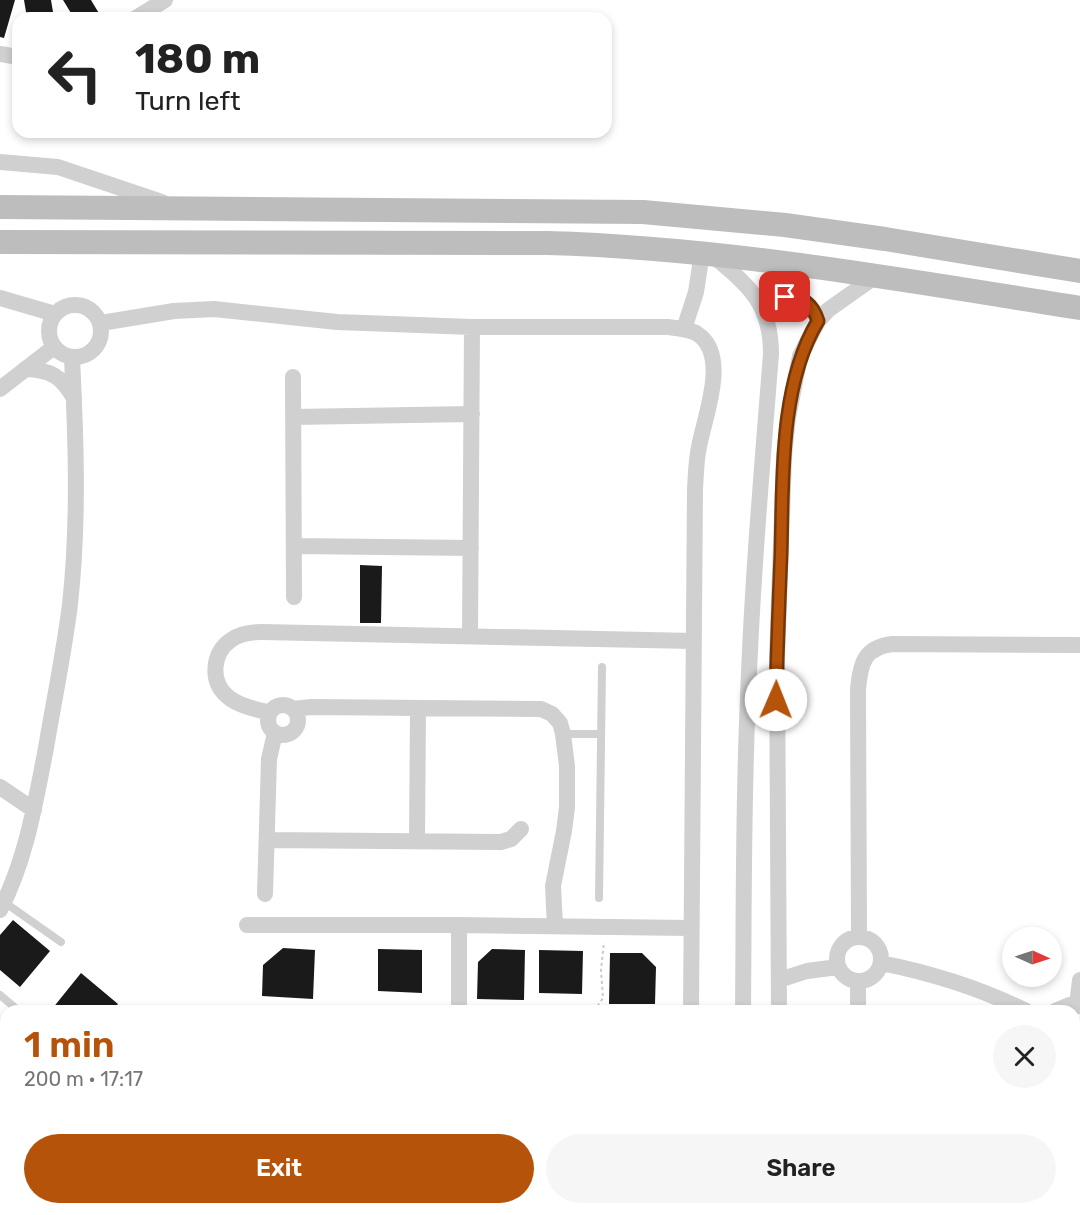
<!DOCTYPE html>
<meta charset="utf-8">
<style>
body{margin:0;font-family:Rubik,sans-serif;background:#f6f6f6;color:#222;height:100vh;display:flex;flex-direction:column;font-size:22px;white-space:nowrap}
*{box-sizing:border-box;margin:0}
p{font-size:20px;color:#767676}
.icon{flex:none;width:33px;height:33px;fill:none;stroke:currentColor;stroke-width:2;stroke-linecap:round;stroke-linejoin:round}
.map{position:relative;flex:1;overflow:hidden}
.side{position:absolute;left:0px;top:1005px;width:1080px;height:210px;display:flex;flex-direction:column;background:#fff;border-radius:18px 18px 0 0;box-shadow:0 3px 9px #0003}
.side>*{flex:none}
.hud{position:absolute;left:12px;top:12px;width:600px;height:126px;border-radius:18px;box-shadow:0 3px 9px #0003;background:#fff;color:#222;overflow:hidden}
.needle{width:39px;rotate:93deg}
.tools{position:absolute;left:1002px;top:927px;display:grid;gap:12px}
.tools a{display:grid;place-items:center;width:60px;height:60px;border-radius:50%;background:#fff;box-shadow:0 3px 9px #0003;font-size:30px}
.pin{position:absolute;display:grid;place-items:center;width:51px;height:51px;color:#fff;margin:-26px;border-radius:12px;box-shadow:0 3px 9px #0006}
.me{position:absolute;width:66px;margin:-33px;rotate:1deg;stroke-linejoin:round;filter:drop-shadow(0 0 4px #0008)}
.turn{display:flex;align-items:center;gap:21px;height:126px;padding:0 24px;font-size:27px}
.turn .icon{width:78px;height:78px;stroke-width:2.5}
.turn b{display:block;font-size:42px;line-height:51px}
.round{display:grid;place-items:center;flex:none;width:63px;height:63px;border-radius:32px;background:#f6f6f6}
.summary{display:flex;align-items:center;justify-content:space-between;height:102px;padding:0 24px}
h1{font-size:36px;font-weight:600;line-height:45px;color:#b45309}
.primary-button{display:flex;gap:12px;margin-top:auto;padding:12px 24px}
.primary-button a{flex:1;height:69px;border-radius:36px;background:#b45309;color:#fff;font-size:24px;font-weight:600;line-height:69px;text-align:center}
.primary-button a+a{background:#f6f6f6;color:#222}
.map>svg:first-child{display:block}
</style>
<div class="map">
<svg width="1080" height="1215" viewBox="0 0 1080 1215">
<rect width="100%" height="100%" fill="#fff"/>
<path fill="#1a1a1a" d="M 0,0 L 15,0 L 4,38 L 0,37 Z
M 24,0 L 51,0 L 54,18 L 27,18 Z
M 63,0 L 91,0 L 100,15 L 95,18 L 74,18 Z
M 360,565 L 382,566 L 381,623 L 360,623 Z
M 13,920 L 50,951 L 20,987 L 0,970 L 0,935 Z
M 283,948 L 315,950 L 313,999 L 262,996 L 263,965 Z
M 378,949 L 422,950 L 422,993 L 378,991 Z
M 492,949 L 525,950 L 524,1000 L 477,999 L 478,962 Z
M 539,950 L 583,951 L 582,994 L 539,993 Z
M 610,953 L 642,953 L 656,967 L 655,1004 L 609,1004 Z
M 81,973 L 118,1004 L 112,1011 L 54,1011 L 52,1009 Z
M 262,1005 L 313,1007 L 313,1011 L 262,1011 Z
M 186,1209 L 230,1209 L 230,1215 L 186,1215 Z"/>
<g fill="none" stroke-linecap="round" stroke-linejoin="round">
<path stroke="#cacaca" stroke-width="2" stroke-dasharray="3 3" stroke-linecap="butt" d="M 408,1011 L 421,1008 L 433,1009
M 432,1011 L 444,1007
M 557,1011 L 560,1009 L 584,1011
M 594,1011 L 603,998 L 601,970 L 604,942
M 602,1209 L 605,1215"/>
<path stroke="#d0d0d0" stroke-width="8" d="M 563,734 L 601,734
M 599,898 L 602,667
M 4,902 L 61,942
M 0,995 L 19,1011
M 262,1215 L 262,1209
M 425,1215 L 425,1209"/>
<path stroke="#d0d0d0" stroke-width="16" d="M 136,18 L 165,0
M 0,54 L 18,57
M 0,162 L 58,167 L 162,202
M 712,255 C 748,285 771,303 771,354 C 762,468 752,583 748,698 C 743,802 744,907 743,1011
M 0,298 L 55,314
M49 331a26 26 0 1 1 52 0a26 26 0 1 1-52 0Z
M 765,311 C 782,291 810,294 818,321
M 101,323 L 174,311 L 214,309 L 337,322 L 472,327 L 668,327 C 677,328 688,329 696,333 C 731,354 704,417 699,447 C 696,460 696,475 695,489 L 691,1011
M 684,329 L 696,292 L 702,253
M 25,369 C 51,370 61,376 74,398
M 293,377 L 294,597
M 0,389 L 54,347
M 293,417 L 472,414
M 294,546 L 471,548
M 470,635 L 472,327
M268 720a15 15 0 1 1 30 0a15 15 0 1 1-30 0Z
M 293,709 L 311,707 L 541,709 L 552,714 L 560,723 L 563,734 L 567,766 L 567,807 L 564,831 L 553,886 L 555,926
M 270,713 C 256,709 238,706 227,696 C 210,681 212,653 231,640 C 240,633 251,632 262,632 L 694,641
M 0,787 L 34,810
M 267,840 L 501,842 L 511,839 L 521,829
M 417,841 L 418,708
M 265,894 L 269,759 L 275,733
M 0,910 C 26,860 35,804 46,748 C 54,700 64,653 70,604 C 79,523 76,439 72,358
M 247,925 L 459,925 L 691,928
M 859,936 L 858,690 C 860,664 864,647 893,644 L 1080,645
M837 959a22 22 0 1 1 44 0a22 22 0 1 1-44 0Z
M 881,963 C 931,973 980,988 1026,1011
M 779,980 L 807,971 L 838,967
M 1077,1005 L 1080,980
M 459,1011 L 459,925
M 779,1011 L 777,659 L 784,456 L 788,418 L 800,356 L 818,321 L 828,310 L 876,276
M 858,1011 L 858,981
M 1055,1011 L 1069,1005 L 1080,1006
M 1074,1061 L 1080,1060
M 692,1209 L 692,1215
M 459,1215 L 459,1209
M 740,1215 L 740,1209
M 776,1215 L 776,1209
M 857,1215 L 857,1209"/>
<path stroke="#bdbdbd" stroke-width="24" d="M 0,207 L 643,212 L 785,225 L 885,239 L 1080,271
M 0,242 L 547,243 C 726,248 903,280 1080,308
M 0,1146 L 6,1152
M 57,1209 L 62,1215"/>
</g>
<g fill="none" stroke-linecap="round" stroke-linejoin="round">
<defs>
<path id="route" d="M 776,700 C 777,651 779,602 781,554 C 783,481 779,385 818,321 C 813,305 802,295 785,297"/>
</defs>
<use href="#route" stroke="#753606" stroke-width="15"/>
<use href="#route" stroke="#b45309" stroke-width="10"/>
</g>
</svg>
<div class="tools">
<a><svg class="needle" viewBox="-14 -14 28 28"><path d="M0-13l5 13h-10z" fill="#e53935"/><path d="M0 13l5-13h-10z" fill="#767676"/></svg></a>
</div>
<div class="pin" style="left:785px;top:297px;background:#d93025"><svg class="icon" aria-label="arrive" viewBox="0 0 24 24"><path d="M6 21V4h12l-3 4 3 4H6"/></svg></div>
<svg class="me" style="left:776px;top:700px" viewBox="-20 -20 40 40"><circle r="19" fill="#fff"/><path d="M0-13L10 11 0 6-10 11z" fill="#b45309"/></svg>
<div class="hud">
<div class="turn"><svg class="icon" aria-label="left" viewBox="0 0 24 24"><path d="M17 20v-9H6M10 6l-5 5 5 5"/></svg><div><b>180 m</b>Turn left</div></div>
</div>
<section class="side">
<div class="summary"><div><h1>1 min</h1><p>200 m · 17:17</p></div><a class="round"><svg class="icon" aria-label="close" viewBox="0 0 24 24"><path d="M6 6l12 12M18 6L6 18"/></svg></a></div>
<div class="primary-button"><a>Exit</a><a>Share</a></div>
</section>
</div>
